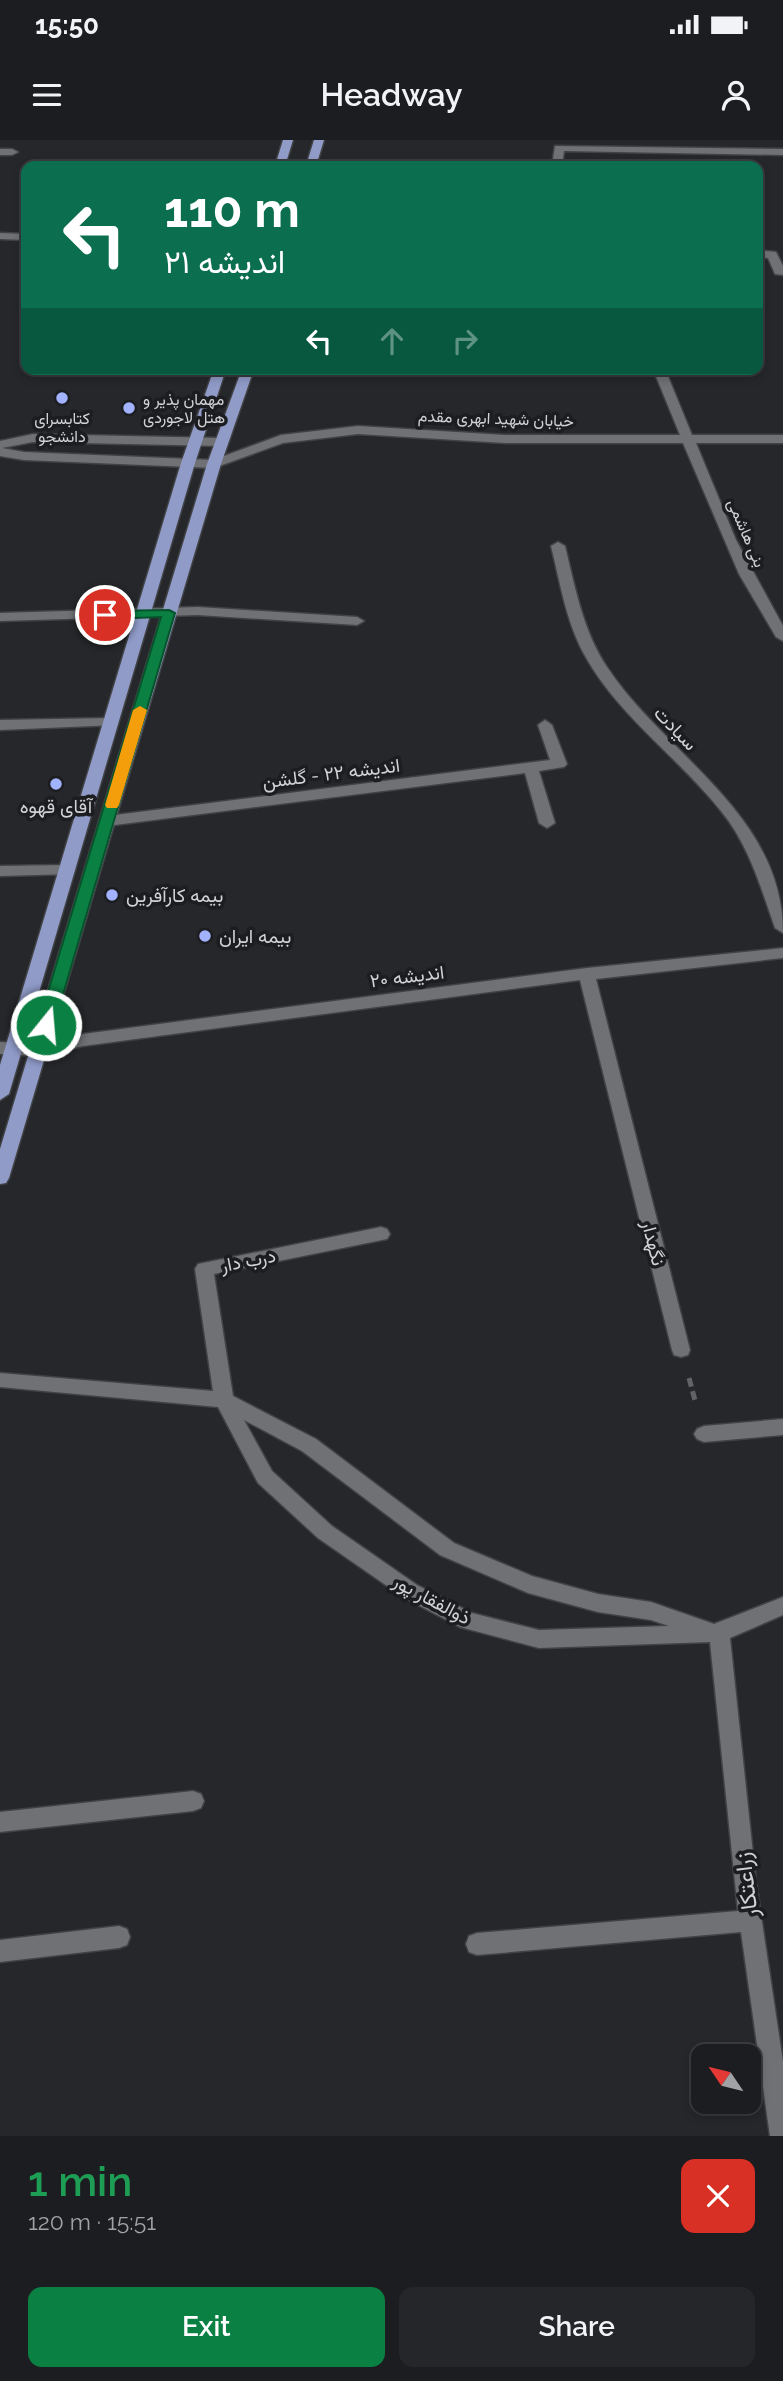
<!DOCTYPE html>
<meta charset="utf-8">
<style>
body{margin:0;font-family:Raleway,Vazirmatn,sans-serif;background:#252629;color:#f1f3f6;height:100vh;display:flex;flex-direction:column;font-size:26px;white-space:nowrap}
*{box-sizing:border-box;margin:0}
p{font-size:23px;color:#a0a2a5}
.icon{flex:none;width:38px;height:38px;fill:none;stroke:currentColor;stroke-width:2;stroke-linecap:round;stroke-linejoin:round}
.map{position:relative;height:1996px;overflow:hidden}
.sheet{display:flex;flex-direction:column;background:#1c1d20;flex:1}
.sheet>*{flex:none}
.banner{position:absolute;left:21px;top:21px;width:742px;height:214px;border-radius:14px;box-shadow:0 4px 10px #0003,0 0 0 2px #3a3b3e;background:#0b6e4f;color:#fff;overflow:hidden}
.needle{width:46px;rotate:305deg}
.buttons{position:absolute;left:691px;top:1904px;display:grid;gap:14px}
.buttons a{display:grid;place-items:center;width:70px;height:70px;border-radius:14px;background:#1c1d20;box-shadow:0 4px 10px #0003,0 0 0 2px #3a3b3e;font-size:35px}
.pin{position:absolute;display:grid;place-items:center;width:60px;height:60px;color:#fff;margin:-30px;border:4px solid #fff;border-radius:50%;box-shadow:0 2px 7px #0007}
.me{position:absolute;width:77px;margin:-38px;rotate:17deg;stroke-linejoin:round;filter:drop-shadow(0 0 5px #0008)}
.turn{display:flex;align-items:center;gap:24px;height:147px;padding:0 28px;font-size:32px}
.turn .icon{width:91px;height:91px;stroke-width:2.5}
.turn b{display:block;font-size:49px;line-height:60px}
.lanes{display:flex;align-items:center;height:66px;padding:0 28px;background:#0003;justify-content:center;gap:35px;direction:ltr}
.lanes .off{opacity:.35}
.round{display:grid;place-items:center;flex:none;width:74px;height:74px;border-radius:14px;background:#252629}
.summary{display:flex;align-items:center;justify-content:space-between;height:119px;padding:0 28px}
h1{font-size:42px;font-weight:600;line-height:52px;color:#1e9e55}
.primary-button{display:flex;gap:14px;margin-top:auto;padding:14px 28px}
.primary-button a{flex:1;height:80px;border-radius:14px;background:#0b8043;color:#fff;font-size:28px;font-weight:600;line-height:80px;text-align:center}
.primary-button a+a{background:#252629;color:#f1f3f6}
.status{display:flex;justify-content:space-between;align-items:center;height:49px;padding:0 35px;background:#1c1d20;direction:ltr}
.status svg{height:19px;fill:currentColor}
header{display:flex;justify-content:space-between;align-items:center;height:91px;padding:0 28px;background:#1c1d20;font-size:32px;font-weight:600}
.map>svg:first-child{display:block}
</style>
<div class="status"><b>15:50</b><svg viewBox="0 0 49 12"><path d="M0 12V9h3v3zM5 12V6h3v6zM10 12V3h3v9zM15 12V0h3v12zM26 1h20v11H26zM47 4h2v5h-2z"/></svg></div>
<header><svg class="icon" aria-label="menu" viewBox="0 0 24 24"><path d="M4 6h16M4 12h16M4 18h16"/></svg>Headway<svg class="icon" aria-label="person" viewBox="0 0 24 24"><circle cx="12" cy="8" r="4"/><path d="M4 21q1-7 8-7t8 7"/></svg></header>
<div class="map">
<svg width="783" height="1996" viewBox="0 0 783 1996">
<rect width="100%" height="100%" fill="#26272a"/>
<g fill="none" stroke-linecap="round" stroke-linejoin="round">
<defs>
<path id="minor" d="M 555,6 L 783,9 L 783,15 L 564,11 L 562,26 L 552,26 Z
M 0,9 L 12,9 L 18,12 L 12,15 L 0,15 Z
M 0,93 L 26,94 L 26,100 L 0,99 Z
M 758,110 L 776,112 L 783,126 L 783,135 L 775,134 L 768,118 L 758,117 Z
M 653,229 L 665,229 L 692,295 L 783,295 L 783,303 L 696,303 L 736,400 L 783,486 L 783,501 L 776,497 L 739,434 L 683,303 L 505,303 L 358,294 L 283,303 L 214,328 L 24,320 L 0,316 L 0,301 L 33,294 L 221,298 L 227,302 L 221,306 L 33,302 L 2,308 L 24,312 L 213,320 L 281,295 L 358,286 L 505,295 L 680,295 Z
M 558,402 L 565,406 C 575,447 583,491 607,527 C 666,616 783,674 783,793 L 775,788 C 761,748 749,705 721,671 C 678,617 618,576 584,514 C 566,481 560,442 551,406 Z
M 198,467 L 357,477 L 364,481 L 357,485 L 198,475 L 0,481 L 0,473 Z
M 111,578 L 118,582 L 116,585 L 0,590 L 0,580 Z
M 545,580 L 552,585 L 567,624 L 564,627 L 539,631 L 555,683 L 547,688 L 539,683 L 525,633 L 107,686 L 99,681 L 107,676 L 550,620 L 538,585 Z
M 67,725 L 75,730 L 73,734 L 0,736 L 0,726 Z
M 783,808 L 783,818 L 596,839 L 690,1210 L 688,1215 L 681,1217 L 674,1215 L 672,1210 L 580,840 L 83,906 L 38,916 L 0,914 L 0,902 L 38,904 L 83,894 L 587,828 Z
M 381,1087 L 387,1089 L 390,1094 L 387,1099 L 214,1134 L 233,1256 L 316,1299 L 454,1403 L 532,1436 L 598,1454 L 651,1462 L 714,1484 L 783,1457 L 783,1475 L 730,1498 L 756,1742 L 783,1922 L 783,1996 L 770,1996 L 741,1792 L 477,1815 L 469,1812 L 466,1804 L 469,1796 L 477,1793 L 738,1771 L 710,1502 L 539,1508 L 460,1487 L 403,1457 L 318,1398 L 258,1343 L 218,1267 L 0,1247 L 0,1233 L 213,1251 L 195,1129 L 198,1124 ZM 244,1280 L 302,1311 L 440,1415 L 528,1453 L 598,1472 L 651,1480 L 669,1486 L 539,1490 L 472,1473 L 417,1445 L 332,1386 L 272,1331 Z
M 783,1279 L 783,1295 L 704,1302 L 697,1299 L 694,1294 L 697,1289 L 704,1286 Z
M 193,1651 L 201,1654 L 204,1661 L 201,1668 L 193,1671 L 0,1692 L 0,1672 Z
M 119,1786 L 127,1789 L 130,1797 L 127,1805 L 119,1808 L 0,1822 L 0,1800 Z"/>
<path id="major" d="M 283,0 L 293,0 L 285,26 L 275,26 Z
M 314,0 L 324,0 L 316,26 L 306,26 Z
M 214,229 L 226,229 L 195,323 L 9,954 L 0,960 L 0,925 L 181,323 Z
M 242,229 L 254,229 L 221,324 L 9,1038 L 6,1043 L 0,1044 L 0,1009 L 207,324 Z"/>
</defs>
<use href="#minor" stroke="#414245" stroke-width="3"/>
<use href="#major" stroke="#414245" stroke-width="3"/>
<path stroke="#626366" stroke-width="5" stroke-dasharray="9 4.5" stroke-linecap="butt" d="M 689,1238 L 696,1264"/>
<use href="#minor" fill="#707175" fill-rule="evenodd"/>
<use href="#major" fill="#909bc8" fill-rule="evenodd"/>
</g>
<path fill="#0b8043" stroke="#07532c" stroke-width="2" d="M 169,470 L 175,473 L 54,885 L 46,890 L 41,889 L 38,885 L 161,477 L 105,479 L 99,475 L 105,471 Z"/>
<path fill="#f59e0b" d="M 140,566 L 147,570 L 119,665 L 117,668 L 107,668 L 105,665 L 133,570 Z"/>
<g fill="#a2b2fd" stroke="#1c1d21" stroke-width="2.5">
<circle cx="62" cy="258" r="7"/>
<circle cx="129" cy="268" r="7"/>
<circle cx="56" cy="644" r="7"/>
<circle cx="112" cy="755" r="7"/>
<circle cx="205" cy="796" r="7"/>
</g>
<g text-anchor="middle" stroke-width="7" stroke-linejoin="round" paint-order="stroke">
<g font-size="16" fill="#d1d2d4" stroke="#1c1d21" text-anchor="start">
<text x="143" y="265">مهمان پذیر و<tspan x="143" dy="18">هتل لاجوردی</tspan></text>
<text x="62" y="284" text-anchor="middle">کتابسرای<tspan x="62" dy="18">دانشجو</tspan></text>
</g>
<g font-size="16" fill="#d1d2d4" stroke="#1c1d21">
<text transform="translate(496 278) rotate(2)" y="6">خیابان شهید ابهری مقدم</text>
<text transform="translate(747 393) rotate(67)" y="6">بنی هاشمی</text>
</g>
<g font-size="19" fill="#d1d2d4" stroke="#1c1d21">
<text transform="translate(676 588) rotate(46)" y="7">سیادت</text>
<text transform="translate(331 633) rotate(-7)" y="7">اندیشه ۲۲ - گلشن</text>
<text transform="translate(407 836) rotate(-7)" y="7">اندیشه ۲۰</text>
<text transform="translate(654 1103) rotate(76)" y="7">نگهدار</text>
<text transform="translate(248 1120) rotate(-11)" y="7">درب دار</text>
<text transform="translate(432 1459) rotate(28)" y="7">ذوالفقار پور</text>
</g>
<g font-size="19" fill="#d1d2d4" stroke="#1c1d21" text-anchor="start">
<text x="56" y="673" text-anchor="middle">آقای قهوه</text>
<text x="126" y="762">بیمه کارآفرین</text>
<text x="219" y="803">بیمه ایران</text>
</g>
<g font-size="23" fill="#d1d2d4" stroke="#1c1d21">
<text transform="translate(746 1745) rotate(-97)" y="8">زراعتکار</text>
</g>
</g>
</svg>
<div class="buttons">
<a><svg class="needle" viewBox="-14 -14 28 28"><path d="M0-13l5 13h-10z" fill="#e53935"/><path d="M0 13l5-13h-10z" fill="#a0a2a5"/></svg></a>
</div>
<div class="pin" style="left:105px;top:475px;background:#d93025"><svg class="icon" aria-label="arrive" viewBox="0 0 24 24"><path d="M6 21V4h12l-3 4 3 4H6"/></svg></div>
<svg class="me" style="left:46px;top:885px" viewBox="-20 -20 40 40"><circle r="17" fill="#0b8043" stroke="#fff" stroke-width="3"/><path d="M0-11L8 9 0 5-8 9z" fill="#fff"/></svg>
<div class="banner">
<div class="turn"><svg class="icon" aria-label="left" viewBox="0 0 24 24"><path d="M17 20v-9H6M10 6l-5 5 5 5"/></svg><div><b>110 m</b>اندیشه ۲۱</div></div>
<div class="lanes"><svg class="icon" aria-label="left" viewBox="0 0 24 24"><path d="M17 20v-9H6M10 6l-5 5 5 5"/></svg><svg class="icon off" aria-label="ahead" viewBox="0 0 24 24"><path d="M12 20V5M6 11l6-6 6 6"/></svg><svg class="icon off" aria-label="right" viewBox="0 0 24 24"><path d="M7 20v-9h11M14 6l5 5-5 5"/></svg></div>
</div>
</div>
<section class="sheet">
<div class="summary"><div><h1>1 min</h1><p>120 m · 15:51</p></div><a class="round" style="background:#d93025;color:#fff"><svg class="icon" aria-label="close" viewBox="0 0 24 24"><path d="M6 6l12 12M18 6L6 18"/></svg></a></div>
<div class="primary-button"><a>Exit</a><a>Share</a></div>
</section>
